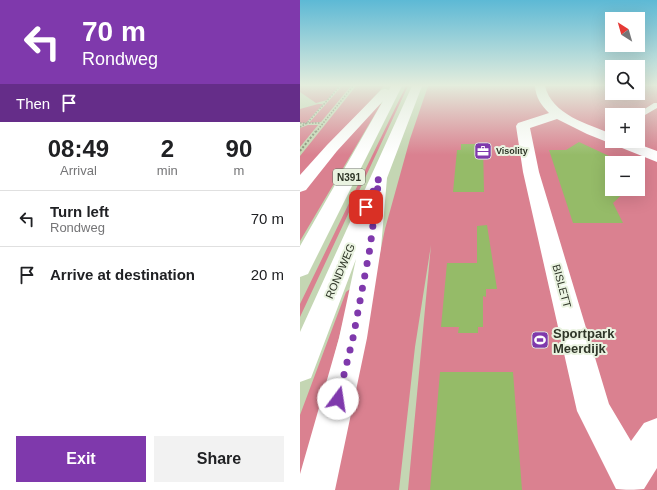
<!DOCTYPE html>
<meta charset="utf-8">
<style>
body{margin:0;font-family:Helvetica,sans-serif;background:#f2f2f2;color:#202124;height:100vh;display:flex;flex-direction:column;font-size:15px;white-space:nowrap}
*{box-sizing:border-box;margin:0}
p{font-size:13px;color:#757577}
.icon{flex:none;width:22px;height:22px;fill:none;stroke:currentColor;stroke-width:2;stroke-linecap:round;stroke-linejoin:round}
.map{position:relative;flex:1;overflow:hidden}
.drawer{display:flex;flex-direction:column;background:#fff;width:300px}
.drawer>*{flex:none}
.hud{background:#7f39ac;color:#fff;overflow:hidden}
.needle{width:26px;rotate:323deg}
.controls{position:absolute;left:305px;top:12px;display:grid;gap:8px}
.controls a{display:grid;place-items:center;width:40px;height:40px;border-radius:0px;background:#fff;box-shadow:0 4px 16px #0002;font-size:20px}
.pin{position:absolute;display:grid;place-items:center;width:34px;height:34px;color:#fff;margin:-17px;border-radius:8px;box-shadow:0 2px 6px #0006}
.me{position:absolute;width:44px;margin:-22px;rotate:14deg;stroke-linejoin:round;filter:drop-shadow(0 0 3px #0008)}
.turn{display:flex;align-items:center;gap:14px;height:84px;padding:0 16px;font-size:18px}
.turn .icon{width:52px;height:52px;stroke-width:2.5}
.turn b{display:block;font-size:28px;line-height:34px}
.then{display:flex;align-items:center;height:38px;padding:0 16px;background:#0003;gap:8px;font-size:15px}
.eta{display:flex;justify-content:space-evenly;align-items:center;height:68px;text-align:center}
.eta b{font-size:24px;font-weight:700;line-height:28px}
.button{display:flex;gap:8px;margin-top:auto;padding:8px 16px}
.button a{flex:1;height:46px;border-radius:0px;background:#7f39ac;color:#fff;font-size:16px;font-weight:700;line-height:46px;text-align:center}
.button a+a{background:#f2f2f2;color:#202124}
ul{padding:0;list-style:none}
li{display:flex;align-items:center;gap:12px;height:56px;padding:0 16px;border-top:1px solid #e0e0e0}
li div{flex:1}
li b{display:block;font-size:15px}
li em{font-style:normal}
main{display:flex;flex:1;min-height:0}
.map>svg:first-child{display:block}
</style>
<main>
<section class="drawer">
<div class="hud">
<div class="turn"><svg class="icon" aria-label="left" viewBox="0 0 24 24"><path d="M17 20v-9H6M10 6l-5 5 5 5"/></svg><div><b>70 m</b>Rondweg</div></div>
<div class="then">Then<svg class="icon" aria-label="arrive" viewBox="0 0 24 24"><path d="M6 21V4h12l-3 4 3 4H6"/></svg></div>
</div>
<div class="eta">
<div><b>08:49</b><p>Arrival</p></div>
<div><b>2</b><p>min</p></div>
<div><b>90</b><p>m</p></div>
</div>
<ul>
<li><svg class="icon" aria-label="left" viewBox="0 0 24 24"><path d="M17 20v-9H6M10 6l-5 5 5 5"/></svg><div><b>Turn left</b><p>Rondweg</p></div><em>70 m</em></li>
<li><svg class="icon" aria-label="arrive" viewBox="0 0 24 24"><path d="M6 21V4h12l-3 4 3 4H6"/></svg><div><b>Arrive at destination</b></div><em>20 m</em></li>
</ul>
<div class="button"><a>Exit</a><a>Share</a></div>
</section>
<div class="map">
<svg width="357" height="490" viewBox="0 0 357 490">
<rect width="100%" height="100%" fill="#c4d6b3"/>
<path fill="#da8190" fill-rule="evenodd" d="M 0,86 L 39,86 L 27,100 L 16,103 L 0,92 Z
M 42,86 L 51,86 L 21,122 L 9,123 Z
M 56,86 L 84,86 L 0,178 L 0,156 Z
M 106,86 L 108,86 L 0,317 L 0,304 Z
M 128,86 L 312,86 L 312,93 L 338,93 L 338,86 L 357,86 L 357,490 L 108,490 L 131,245 L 115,347 L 99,490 L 30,490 L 85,229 L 110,139 ZM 312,115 L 338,115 L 338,141 L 312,141 ZM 312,163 L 338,163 L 338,189 L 312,189 Z
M 18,104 L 23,104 L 6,123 L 0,123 L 0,109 Z
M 78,104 L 81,104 L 0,241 L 0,192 L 30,156 Z
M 8,125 L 18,125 L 0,147 L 0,128 Z
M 50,289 L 51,291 L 0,490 L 0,415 L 46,292 Z"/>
<path fill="#95bb68" d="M 279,142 L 322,162 L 327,163 L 312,163 L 312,189 L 328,189 L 313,203 L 323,223 L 273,223 L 249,150 L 266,150 Z
M 161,144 L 183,144 L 184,192 L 153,192 L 157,150 L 161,150 Z
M 187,225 L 197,289 L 186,289 L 186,297 L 183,296 L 183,327 L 178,327 L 178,333 L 158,333 L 159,327 L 141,327 L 147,263 L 177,263 L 177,226 Z
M 140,372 L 213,372 L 222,490 L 130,490 Z"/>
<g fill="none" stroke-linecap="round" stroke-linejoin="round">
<path stroke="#818e74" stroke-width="1.5" stroke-dasharray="1.5 1.5" stroke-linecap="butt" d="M 0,123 L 21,123
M 0,127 L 7,123 L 40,86
M 16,132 L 53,86"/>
<path stroke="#818e74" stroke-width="2" stroke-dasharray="2 2" stroke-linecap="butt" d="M 0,151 L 16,131"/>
<path fill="#fff" fill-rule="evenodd" d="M 354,103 L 357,103 L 357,108 L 338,119 L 338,115 L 335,115 Z"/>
<path fill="#fff" fill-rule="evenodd" d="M 235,86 L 245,86 C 252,115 288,124 312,134 L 312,141 L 330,141 L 357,151 L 357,162 L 287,134 L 257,119 L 230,128 L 239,172 L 309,404 L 331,441 L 344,423 L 357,418 L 357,468 L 344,489 C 337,490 323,490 316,489 L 277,411 L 223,172 L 216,126 L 218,123 L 249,113 C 241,105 236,98 235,86 Z"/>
<path fill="#fff" fill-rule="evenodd" d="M 91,86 L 102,86 L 8,274 L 0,277 L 0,246 L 83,101 L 37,151 L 6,190 L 0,192 L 0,175 L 27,145 L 81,90 L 85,89 L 89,90 Z
M 112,86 L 122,86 L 87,178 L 81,248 L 67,338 L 35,490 L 0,490 L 0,474 L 39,338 L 56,259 L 11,378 L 0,382 L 0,332 Z"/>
</g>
<linearGradient id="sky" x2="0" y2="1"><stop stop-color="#5db9d5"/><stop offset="0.55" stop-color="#e4eddd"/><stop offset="1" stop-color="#e4eddd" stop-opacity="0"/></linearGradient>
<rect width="357" height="155" fill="url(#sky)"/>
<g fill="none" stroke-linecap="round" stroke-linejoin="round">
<path stroke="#7f39ac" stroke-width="7" stroke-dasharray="0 12.6" d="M 38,399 L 53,338 L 70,248 L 79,178 L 66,207"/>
</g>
<defs>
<symbol id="office-square" viewBox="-11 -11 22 22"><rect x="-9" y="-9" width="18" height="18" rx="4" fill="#7f39ac" stroke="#eaf3e1"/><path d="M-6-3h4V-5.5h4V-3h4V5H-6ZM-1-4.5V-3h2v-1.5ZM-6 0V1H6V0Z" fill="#fff"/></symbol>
<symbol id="stadium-square" viewBox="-11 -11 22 22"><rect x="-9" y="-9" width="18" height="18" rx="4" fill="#7f39ac" stroke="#eaf3e1"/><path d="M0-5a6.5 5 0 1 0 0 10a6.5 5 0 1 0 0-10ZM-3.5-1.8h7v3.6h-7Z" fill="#fff"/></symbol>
</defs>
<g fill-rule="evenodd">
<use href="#office-square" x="173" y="141" width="20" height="20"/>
<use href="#stadium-square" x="230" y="330" width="20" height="20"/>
</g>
<g text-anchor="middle" stroke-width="4" stroke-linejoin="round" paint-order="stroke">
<g font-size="9" font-weight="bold" fill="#2f3628" stroke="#eaf3e1" text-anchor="start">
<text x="196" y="154">Visolity</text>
</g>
<rect fill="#eaf3e1" stroke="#676f60" stroke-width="1" x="33" y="169" width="32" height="16" rx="3"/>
<g font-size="10" font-weight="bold" fill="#2f3628">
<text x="49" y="181">N391</text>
</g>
<g font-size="11" fill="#2f3628" stroke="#eaf3e1">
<text transform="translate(40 271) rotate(-67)" y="4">RONDWEG</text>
<text transform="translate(262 286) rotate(75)" y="4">BISLETT</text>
</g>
<g font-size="13" font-weight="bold" fill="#2f3628" stroke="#eaf3e1" text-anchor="start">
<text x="253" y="338">Sportpark<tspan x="253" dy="15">Meerdijk</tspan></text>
</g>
</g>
</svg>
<div class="controls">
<a><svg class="needle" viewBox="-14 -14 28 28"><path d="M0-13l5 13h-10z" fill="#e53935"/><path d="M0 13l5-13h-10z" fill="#757577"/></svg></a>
<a><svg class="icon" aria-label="search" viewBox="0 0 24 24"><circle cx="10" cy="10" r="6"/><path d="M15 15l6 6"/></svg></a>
<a>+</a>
<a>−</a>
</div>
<div class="pin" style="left:66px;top:207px;background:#d93025"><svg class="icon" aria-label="arrive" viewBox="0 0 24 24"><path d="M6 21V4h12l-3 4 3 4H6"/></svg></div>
<svg class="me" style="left:38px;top:399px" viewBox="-20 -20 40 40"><circle r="19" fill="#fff"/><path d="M0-13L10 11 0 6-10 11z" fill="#7f39ac"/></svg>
</div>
</main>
